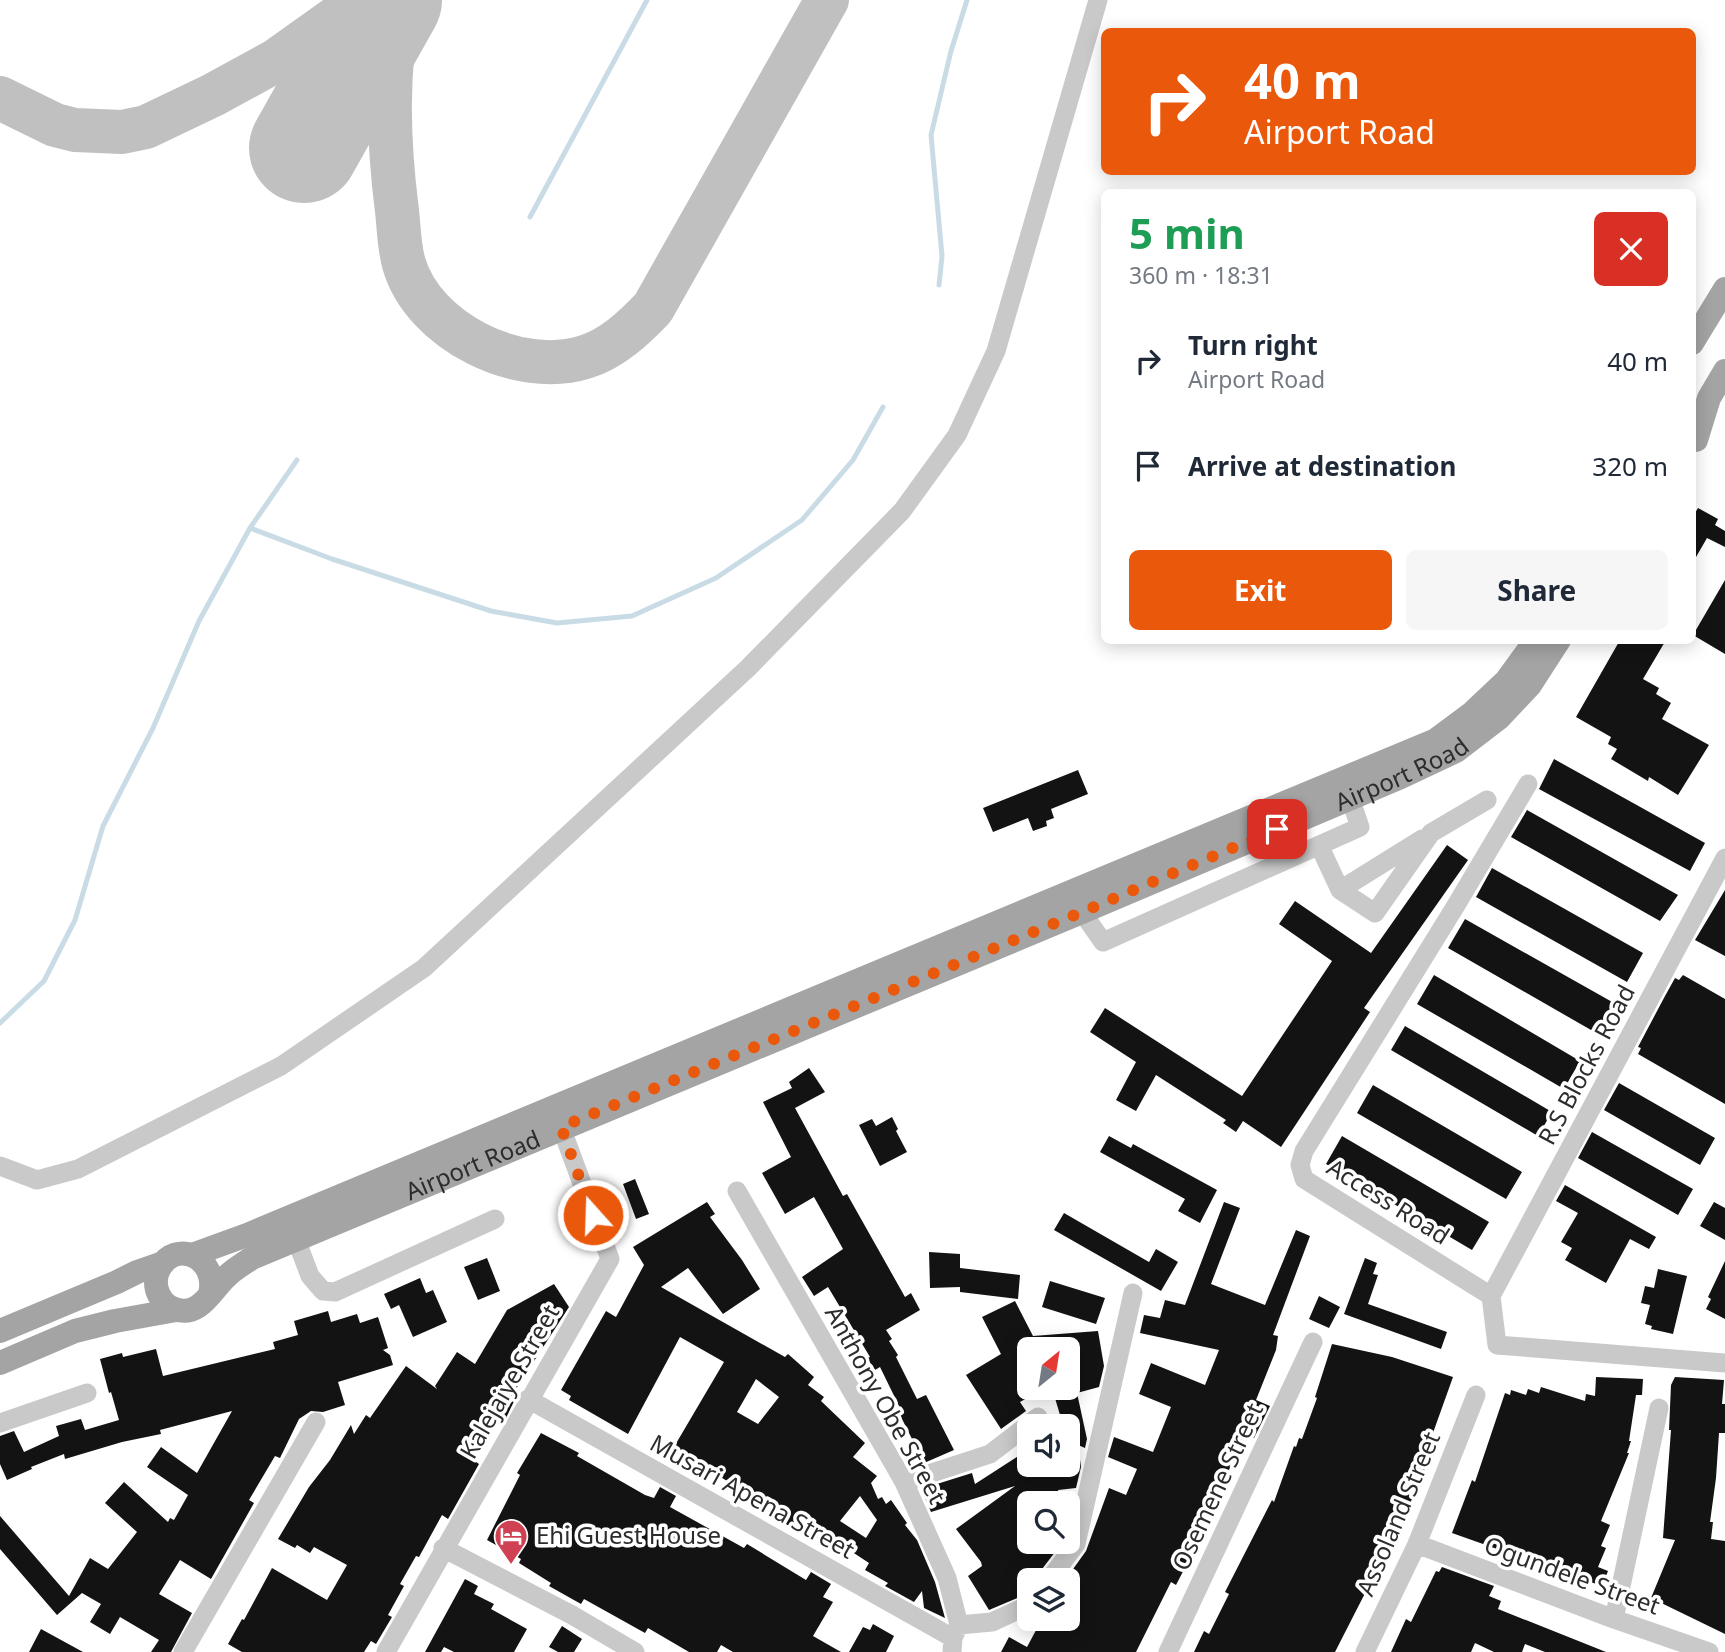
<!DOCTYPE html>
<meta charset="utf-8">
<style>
body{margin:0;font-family:"Noto Sans",sans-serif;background:#f6f6f7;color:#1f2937;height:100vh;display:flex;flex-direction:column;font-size:26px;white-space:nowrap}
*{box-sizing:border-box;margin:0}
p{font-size:23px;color:#747a83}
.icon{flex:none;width:38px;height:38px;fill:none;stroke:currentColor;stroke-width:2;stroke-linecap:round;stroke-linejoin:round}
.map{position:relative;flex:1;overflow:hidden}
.drawer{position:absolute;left:1101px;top:189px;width:595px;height:455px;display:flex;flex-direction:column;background:#fff;border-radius:10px;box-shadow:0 4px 18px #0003}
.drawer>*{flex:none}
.top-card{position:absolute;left:1101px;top:28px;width:595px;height:147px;border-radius:10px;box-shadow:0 4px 18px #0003;background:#ea580c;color:#fff;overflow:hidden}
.needle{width:46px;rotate:30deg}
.tools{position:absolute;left:1017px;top:1337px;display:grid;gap:14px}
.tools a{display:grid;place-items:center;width:63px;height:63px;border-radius:10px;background:#fff;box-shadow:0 4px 18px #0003;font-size:35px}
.pin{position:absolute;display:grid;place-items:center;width:60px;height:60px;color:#fff;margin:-30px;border-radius:14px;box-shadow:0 4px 10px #0006}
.me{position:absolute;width:77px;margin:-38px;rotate:340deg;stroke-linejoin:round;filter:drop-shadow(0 0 5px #0008)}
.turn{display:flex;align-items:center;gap:24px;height:147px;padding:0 28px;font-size:32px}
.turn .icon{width:91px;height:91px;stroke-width:2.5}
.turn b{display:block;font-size:49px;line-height:60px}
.round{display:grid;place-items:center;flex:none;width:74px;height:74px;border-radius:10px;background:#f6f6f7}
.overview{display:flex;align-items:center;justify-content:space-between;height:119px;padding:0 28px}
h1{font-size:42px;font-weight:700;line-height:52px;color:#1e9e55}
.button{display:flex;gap:14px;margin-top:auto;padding:14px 28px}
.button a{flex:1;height:80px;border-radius:10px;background:#ea580c;color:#fff;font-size:28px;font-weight:700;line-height:80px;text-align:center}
.button a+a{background:#f6f6f7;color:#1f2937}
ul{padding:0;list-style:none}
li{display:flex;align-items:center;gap:21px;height:105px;padding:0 28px}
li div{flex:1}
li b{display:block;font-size:26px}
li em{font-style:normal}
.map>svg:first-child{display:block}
</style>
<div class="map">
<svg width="1725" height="1652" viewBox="0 0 1725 1652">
<rect width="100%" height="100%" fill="#fff"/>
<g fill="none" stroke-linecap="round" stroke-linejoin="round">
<path stroke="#c9dce6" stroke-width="5" d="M 530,217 L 647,0
M 939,285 L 942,256 L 931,135 L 951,51 L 967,0
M 250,528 L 332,559 L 491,611 L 557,623 L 632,616 L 716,578 L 802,520 L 853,460 L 883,407
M 0,1023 L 44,981 L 75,920 L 103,826 L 153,728 L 199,621 L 250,528 L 297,460"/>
<path stroke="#c0c0c0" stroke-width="44" d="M 400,0 C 386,71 388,140 397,211 C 399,228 399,247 404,264 C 424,332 519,378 585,357 C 612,349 635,327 653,308 L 827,0
M 0,98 L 55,125 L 75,130 L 122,132 L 146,127 L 213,95 L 277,60 L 361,0"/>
<path stroke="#c0c0c0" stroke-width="110" d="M 304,148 L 387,0"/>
</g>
<path fill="#131313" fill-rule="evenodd" d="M 1698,508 L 1718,519 L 1715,525 L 1725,531 L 1725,547 L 1707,538 L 1692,564 L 1692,518 Z
M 1725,580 L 1725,654 L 1693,635 Z
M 1620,640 L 1666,640 L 1643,679 L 1659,688 L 1656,694 L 1671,703 L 1662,719 L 1709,745 L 1678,795 L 1649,777 L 1648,781 L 1611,759 L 1617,749 L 1608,744 L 1611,737 L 1576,717 Z
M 1554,759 L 1705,843 L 1690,871 L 1539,789 Z
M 1078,770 L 1088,794 L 1051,809 L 1054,818 L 1046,821 L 1047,826 L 1033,831 L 1028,818 L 993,832 L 983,808 Z
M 1527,810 L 1678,895 L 1660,921 L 1511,837 Z
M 1447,845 L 1468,860 L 1364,1008 L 1370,1012 L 1281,1147 L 1243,1121 L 1236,1132 L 1223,1123 L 1226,1120 L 1156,1075 L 1136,1111 L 1116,1100 L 1136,1062 L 1090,1032 L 1105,1008 L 1242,1096 L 1332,961 L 1279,924 L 1295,901 L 1371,953 Z
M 1492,868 L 1643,953 L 1627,982 L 1476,897 Z
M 1725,890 L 1725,956 L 1695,940 Z
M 1465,919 L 1614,1003 L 1598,1034 L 1448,948 Z
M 1434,975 L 1580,1061 L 1564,1089 L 1417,1004 Z
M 1683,975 L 1725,999 L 1725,1104 L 1638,1054 L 1641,1048 L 1638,1047 L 1665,996 L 1675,978 L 1679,980 Z
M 1405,1026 L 1552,1112 L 1538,1136 L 1391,1050 Z
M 809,1068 L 825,1092 L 795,1108 L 843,1196 L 847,1194 L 905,1297 L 911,1293 L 920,1310 L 886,1330 L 892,1339 L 889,1341 L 898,1355 L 896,1357 L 917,1399 L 926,1395 L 954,1450 L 924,1463 L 897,1409 L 900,1408 L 880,1367 L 875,1370 L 867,1358 L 870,1357 L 828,1287 L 814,1296 L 802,1277 L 843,1249 L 814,1197 L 785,1214 L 762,1173 L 791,1157 L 763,1102 L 792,1088 L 789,1082 Z
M 1619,1083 L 1715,1138 L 1700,1165 L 1604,1110 Z
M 1373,1085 L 1522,1172 L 1506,1199 L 1357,1113 Z
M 892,1117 L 898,1129 L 896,1131 L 907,1152 L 880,1166 L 859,1125 L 872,1119 L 876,1126 Z
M 1592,1132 L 1693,1189 L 1678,1215 L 1578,1158 Z
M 1109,1136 L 1131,1148 L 1133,1144 L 1217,1190 L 1200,1223 L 1178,1211 L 1185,1199 L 1100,1152 Z
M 1342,1136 L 1489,1222 L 1472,1250 L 1326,1164 Z
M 635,1179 L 649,1214 L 636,1219 L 623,1184 Z
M 1565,1185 L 1656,1237 L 1649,1249 L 1630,1239 L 1606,1283 L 1565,1260 L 1572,1248 L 1561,1242 L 1578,1213 L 1556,1201 Z
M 707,1202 L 715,1214 L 710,1217 L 742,1260 L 760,1289 L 723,1314 L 688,1268 L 661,1287 L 785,1357 L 788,1354 L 814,1377 L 808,1385 L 824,1397 L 821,1401 L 865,1443 L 853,1457 L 877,1476 L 871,1483 L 878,1499 L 882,1497 L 886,1504 L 891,1500 L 907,1523 L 905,1525 L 917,1540 L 935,1582 L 945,1618 L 924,1608 L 922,1591 L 914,1602 L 885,1586 L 888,1583 L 865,1570 L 869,1563 L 828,1536 L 823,1542 L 800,1524 L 796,1530 L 769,1514 L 771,1512 L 738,1491 L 740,1489 L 706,1468 L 704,1472 L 671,1452 L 724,1362 L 680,1337 L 628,1434 L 569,1400 L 571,1396 L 561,1390 L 606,1311 L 616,1317 L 644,1265 L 633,1247 ZM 756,1379 L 779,1397 L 758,1424 L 737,1412 ZM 860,1496 L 877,1520 L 866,1538 L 840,1521 Z
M 1224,1202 L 1240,1208 L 1211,1284 L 1265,1305 L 1296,1230 L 1310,1236 L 1273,1335 L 1278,1336 L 1276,1350 L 1256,1400 L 1270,1406 L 1254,1438 L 1246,1435 L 1225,1478 L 1222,1477 L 1186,1556 L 1190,1558 L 1176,1585 L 1171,1582 L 1136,1652 L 1001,1652 L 1009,1637 L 1027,1647 L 1042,1619 L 1068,1619 L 1068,1576 L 1086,1551 L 1109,1488 L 1126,1495 L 1137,1469 L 1108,1457 L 1114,1437 L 1153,1452 L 1171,1407 L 1139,1394 L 1151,1363 L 1205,1385 L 1219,1350 L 1140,1333 L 1144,1315 L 1160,1318 L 1165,1300 L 1185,1305 Z
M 1714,1202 L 1725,1208 L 1725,1240 L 1700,1226 Z
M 1064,1213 L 1149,1262 L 1156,1249 L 1178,1262 L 1161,1291 L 1054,1230 Z
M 929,1252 L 960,1254 L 960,1268 L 1020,1275 L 1018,1299 L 960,1292 L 960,1287 L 930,1288 Z
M 487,1258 L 500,1291 L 478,1300 L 464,1267 Z
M 1365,1258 L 1377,1263 L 1373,1274 L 1378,1275 L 1368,1304 L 1447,1332 L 1441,1349 L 1344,1314 Z
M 1725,1261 L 1725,1319 L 1706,1309 L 1711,1299 L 1708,1297 Z
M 1658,1269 L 1687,1276 L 1673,1334 L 1651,1329 L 1652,1326 L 1645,1324 L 1650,1305 L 1641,1303 L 1645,1286 L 1654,1288 Z
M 420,1278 L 426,1293 L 433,1290 L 447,1322 L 413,1337 L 399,1305 L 391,1309 L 384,1294 Z
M 1050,1281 L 1105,1298 L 1096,1324 L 1042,1307 Z
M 554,1284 L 569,1307 L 516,1389 L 519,1391 L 506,1418 L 499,1414 L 472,1459 L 479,1464 L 448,1519 L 442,1515 L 419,1557 L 416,1556 L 400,1584 L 404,1586 L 388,1615 L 392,1617 L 376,1644 L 371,1641 L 364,1652 L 242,1652 L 228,1644 L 242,1619 L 244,1620 L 272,1568 L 327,1600 L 347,1565 L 314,1547 L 310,1553 L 297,1545 L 295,1548 L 278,1539 L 309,1487 L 330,1460 L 351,1425 L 354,1434 L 366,1415 L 370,1418 L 406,1366 L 437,1389 L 435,1386 L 457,1352 L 475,1364 L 507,1310 Z
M 1319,1296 L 1340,1307 L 1329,1328 L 1309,1319 Z
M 1015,1301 L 1033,1336 L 1098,1331 L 1104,1366 L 1099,1387 L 1077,1393 L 1087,1439 L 1085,1448 L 1078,1445 L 1081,1467 L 1076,1488 L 1058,1490 L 1060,1501 L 1029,1503 L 1029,1542 L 1037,1542 L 1039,1545 L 1047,1542 L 1062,1543 L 1039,1573 L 1029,1580 L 1029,1593 L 989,1610 L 968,1576 L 982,1566 L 981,1562 L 956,1529 L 1015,1486 L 931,1512 L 921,1489 L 972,1473 L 975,1484 L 1029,1449 L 1029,1465 L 1068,1465 L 1068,1426 L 1046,1426 L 1050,1417 L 1060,1415 L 1052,1388 L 1068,1388 L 1068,1349 L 1029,1349 L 1029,1397 L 1020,1402 L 1026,1411 L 1001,1429 L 966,1375 L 1001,1354 L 982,1317 Z
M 328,1311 L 331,1322 L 357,1314 L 360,1323 L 378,1317 L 388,1348 L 383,1350 L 390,1355 L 393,1365 L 338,1382 L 345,1405 L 323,1412 L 311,1411 L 299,1419 L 280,1458 L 275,1456 L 249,1500 L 254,1503 L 211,1579 L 180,1560 L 159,1594 L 192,1613 L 171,1652 L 151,1652 L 159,1640 L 120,1617 L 110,1634 L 90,1622 L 101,1604 L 82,1593 L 57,1615 L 0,1549 L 0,1516 L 69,1596 L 90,1558 L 108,1569 L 137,1532 L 105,1503 L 124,1482 L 168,1522 L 170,1518 L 174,1520 L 188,1495 L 147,1467 L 161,1447 L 197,1473 L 232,1411 L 160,1430 L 161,1434 L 122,1442 L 65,1459 L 64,1454 L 31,1467 L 32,1469 L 7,1480 L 0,1464 L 0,1436 L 14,1431 L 24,1452 L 59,1436 L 56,1426 L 81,1419 L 85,1430 L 119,1420 L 111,1392 L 109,1393 L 100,1359 L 122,1353 L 123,1357 L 156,1349 L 163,1376 L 275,1349 L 273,1342 L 298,1335 L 294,1321 Z
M 1332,1344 L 1392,1357 L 1453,1377 L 1424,1458 L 1429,1460 L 1405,1515 L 1400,1513 L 1380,1556 L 1383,1558 L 1335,1652 L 1194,1652 L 1204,1631 L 1209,1634 L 1229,1594 L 1225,1592 L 1272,1500 L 1274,1502 L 1294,1446 L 1296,1447 L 1299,1438 L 1302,1439 L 1317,1398 L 1315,1397 Z
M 1596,1377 L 1643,1379 L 1642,1395 L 1636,1395 L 1629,1441 L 1631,1441 L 1627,1453 L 1629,1453 L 1601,1521 L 1610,1525 L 1601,1546 L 1606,1548 L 1598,1567 L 1608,1571 L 1602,1586 L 1452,1533 L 1472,1480 L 1475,1482 L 1505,1393 L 1510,1395 L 1511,1390 L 1526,1395 L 1528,1389 L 1539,1393 L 1541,1387 L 1585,1401 L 1586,1394 L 1595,1396 Z
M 1675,1377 L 1724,1380 L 1722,1404 L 1725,1404 L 1725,1433 L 1719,1433 L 1716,1478 L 1710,1522 L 1713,1522 L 1711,1539 L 1725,1541 L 1725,1634 L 1651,1598 L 1675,1540 L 1663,1538 L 1671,1430 L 1669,1430 L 1671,1385 Z
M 541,1433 L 579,1453 L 577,1456 L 645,1495 L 654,1498 L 660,1487 L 676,1496 L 670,1507 L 744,1548 L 747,1544 L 806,1580 L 811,1572 L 831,1584 L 823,1597 L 833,1602 L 813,1636 L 841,1652 L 733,1652 L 721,1645 L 717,1652 L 689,1652 L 648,1628 L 645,1633 L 584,1599 L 581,1604 L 549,1586 L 551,1583 L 519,1563 L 521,1559 L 487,1540 L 520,1475 L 517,1473 Z
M 1442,1567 L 1494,1586 L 1489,1596 L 1501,1601 L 1498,1609 L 1606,1652 L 1545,1652 L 1525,1644 L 1522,1652 L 1494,1652 L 1475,1643 L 1471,1652 L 1391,1652 L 1406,1619 L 1411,1622 L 1436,1571 L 1439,1572 Z
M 465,1579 L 478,1586 L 474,1594 L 494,1604 L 491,1609 L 527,1629 L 514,1652 L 454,1652 L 444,1647 L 441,1652 L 425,1652 Z
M 873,1624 L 894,1636 L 886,1652 L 849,1652 L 863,1627 L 870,1630 Z
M 562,1626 L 582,1639 L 574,1652 L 558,1652 L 549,1647 Z
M 41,1629 L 83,1652 L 29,1652 Z"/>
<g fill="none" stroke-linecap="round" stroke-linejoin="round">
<path stroke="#c9c9c9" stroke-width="19" d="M 1528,784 L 1455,907 L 1304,1151 L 1300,1165 L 1304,1179 L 1491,1296 L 1497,1345 L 1725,1363
M 1319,845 L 1340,890 L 1375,913 L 1431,833 L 1487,800
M 1340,890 L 1422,839
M 1082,912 L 1103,942 L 1360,827 L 1350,798
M 0,1166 L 37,1180 L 78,1169 L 281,1066 L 424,968 L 748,668 L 902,511 L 957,435 L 996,351 L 1098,0
M 737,1191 L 904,1482 L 947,1578 L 959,1625 L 953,1638 L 952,1652
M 296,1239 L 310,1276 L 323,1291 L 335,1292 L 495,1219
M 1491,1296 L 1725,858
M 528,1399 L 953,1638
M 0,1423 L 87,1393
M 904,1482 L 990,1454 L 1038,1417
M 1417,1544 L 1614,1619 L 1709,1652
M 443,1548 L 572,1615 L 635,1652
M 1049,1580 L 1076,1544 L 1133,1293
M 1614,1619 L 1659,1408
M 959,1625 L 992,1622 L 1029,1605
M 183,1652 L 316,1422
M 386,1652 L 610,1259 L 561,1127
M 1168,1652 L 1313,1342
M 1365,1652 L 1417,1544 L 1476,1395"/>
<g stroke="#a4a4a4" stroke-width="24">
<path d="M 1692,343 L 1725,289"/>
<path d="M 1696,440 L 1709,398 L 1725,371"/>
<path d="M 192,1255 L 247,1235 L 1436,740 L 1471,714 L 1506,681 L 1536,640"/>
<path id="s1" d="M 210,1294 C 219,1259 176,1237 159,1269 C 155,1277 155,1287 159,1295 C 162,1301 168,1307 175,1309 C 199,1318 211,1291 226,1277 C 234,1269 243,1264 252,1258 L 1082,912 L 1401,777 L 1456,751 L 1499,718 L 1530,685 L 1559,640"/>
<path d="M 0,1331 L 117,1282 L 137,1272 L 163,1263"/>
<path d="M 0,1363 L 75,1331 L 115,1321 L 176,1310"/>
</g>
</g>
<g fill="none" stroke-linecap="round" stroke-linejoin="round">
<path stroke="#ea580c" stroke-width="12" stroke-dasharray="0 21.6" d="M 593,1215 L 561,1127 L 1082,912 L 1277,829"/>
</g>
<defs>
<symbol id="hotel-pin" viewBox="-11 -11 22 30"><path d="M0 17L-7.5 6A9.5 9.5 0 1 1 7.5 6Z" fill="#d04154" stroke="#fff"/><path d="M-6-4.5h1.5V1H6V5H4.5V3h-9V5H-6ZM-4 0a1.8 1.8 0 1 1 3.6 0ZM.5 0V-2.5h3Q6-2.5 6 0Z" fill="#fff"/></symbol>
</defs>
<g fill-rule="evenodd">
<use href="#hotel-pin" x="492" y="1517" width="38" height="52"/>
</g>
<g text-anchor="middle" stroke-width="7" stroke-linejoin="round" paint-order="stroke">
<g font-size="24" fill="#2c2c2c" stroke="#fff">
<text dy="8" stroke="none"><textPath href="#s1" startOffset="1479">Airport Road</textPath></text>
<text transform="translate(1587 1065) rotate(-62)" y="8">R.S Blocks Road</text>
<text dy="8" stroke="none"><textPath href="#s1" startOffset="471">Airport Road</textPath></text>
<text transform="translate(1388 1202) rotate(32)" y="8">Access Road</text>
<text transform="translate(510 1382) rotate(-60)" y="8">Kalejaiye Street</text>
<text transform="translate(885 1405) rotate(61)" y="8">Anthony Obe Street</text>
<text transform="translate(1218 1487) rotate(-65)" y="8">Osemene Street</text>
<text transform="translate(752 1497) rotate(29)" y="8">Musari Apena Street</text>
<text transform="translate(1399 1514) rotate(-67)" y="8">Assoland Street</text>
<text transform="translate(1572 1576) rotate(20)" y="8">Ogundele Street</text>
</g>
<g font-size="24" fill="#2c2c2c" stroke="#fff" text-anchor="start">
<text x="536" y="1544">Ehi Guest House</text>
</g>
</g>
</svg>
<div class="tools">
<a><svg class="needle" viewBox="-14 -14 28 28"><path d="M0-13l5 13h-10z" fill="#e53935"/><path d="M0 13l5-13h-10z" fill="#747a83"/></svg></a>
<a><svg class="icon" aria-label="sound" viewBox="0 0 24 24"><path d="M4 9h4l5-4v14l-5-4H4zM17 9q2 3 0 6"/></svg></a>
<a><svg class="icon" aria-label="search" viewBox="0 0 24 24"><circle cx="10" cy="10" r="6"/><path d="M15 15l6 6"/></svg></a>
<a><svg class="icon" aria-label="layers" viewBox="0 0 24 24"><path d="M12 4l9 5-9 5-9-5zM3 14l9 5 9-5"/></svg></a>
</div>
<div class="pin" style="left:1277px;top:829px;background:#d93025"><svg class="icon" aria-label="arrive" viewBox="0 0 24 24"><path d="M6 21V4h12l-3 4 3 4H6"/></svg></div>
<svg class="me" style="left:593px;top:1215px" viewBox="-20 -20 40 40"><circle r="17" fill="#ea580c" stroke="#fff" stroke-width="3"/><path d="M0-11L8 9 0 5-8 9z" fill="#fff"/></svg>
<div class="top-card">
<div class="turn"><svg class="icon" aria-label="right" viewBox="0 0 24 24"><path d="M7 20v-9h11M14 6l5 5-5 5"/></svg><div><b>40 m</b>Airport Road</div></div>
</div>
<section class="drawer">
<div class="overview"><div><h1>5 min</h1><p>360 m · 18:31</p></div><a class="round" style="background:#d93025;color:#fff"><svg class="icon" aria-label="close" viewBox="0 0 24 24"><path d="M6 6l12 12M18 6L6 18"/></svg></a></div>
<ul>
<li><svg class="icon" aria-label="right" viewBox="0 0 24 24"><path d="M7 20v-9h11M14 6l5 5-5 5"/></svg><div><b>Turn right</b><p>Airport Road</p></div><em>40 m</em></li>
<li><svg class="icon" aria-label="arrive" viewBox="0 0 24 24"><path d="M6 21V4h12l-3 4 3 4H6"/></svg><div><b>Arrive at destination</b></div><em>320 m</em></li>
</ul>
<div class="button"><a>Exit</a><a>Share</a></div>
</section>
</div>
